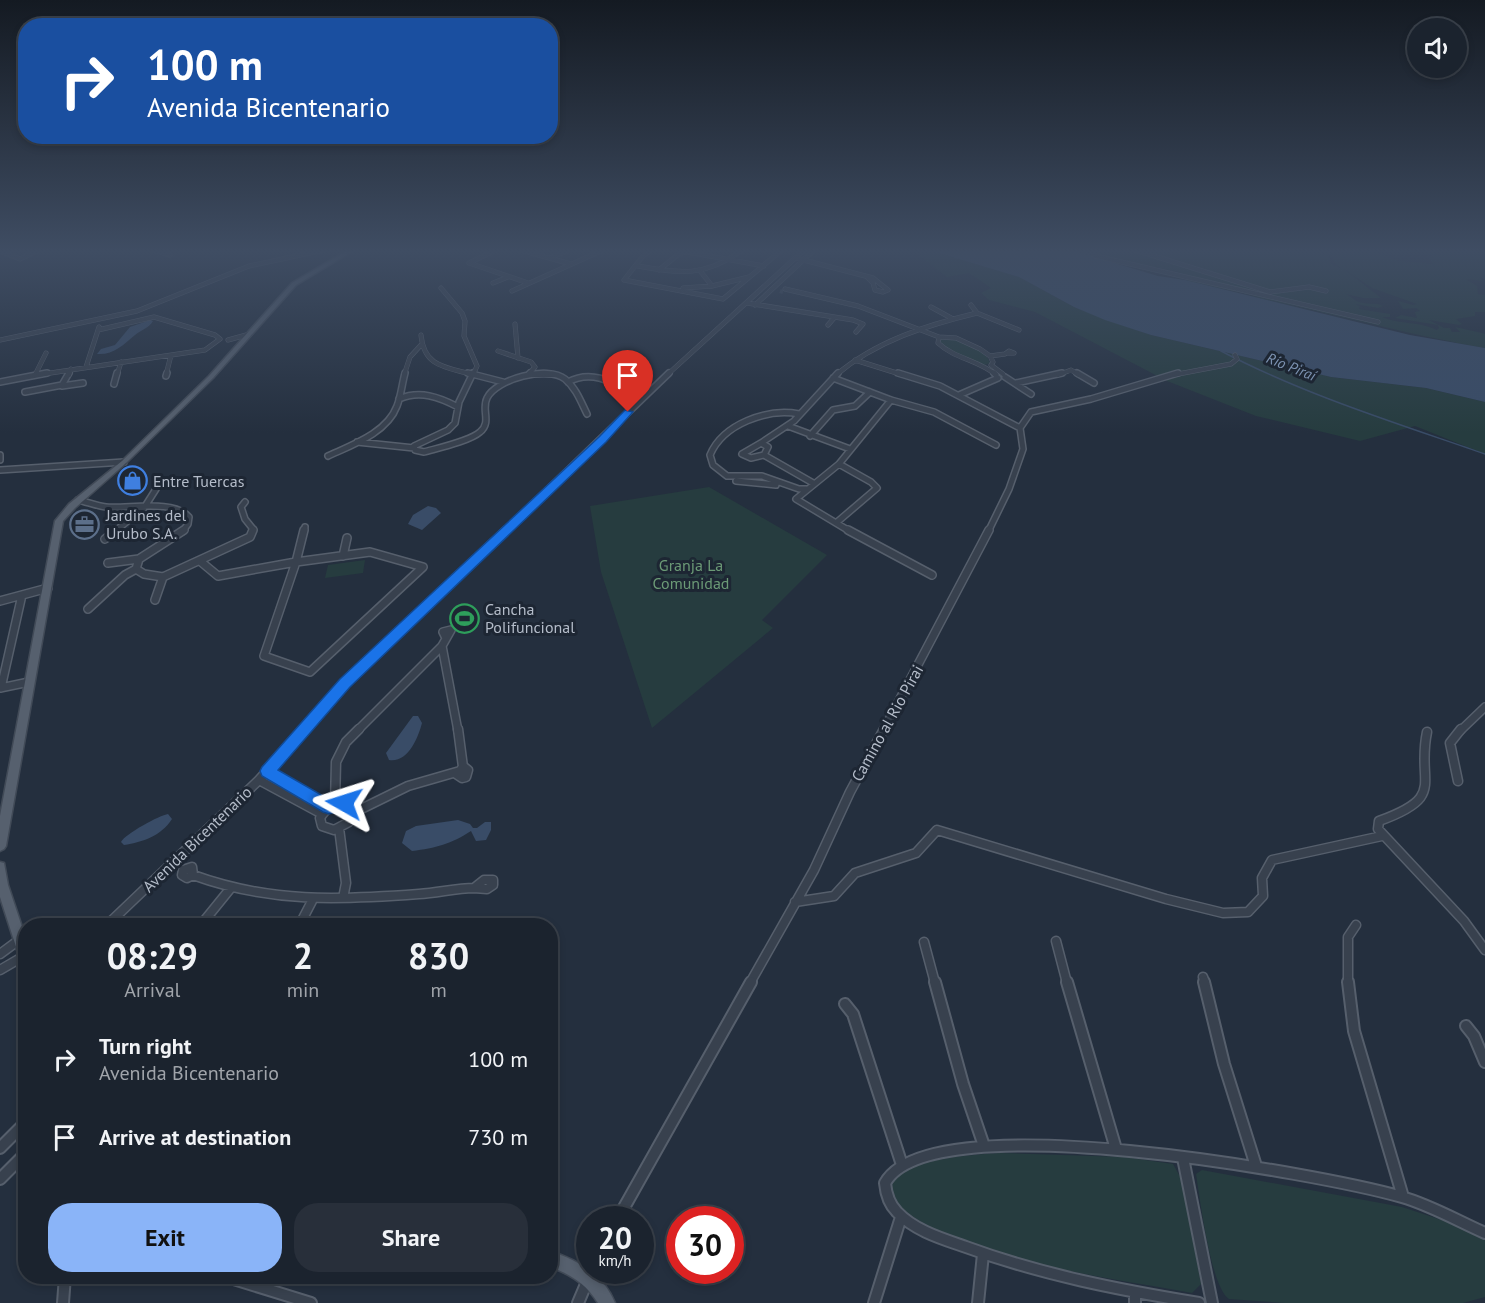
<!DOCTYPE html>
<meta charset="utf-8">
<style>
body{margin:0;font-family:"PT Sans",sans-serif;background:#282f3a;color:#f1f3f6;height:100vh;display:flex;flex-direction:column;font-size:22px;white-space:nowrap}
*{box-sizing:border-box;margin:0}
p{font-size:20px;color:#a0a4aa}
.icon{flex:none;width:33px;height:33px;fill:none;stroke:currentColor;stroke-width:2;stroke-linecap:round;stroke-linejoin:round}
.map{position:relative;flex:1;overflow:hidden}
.drawer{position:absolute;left:18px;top:918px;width:540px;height:366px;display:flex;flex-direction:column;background:#1b232e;border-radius:24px;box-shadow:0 3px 9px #0003,0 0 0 2px #39404a}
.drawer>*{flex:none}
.hud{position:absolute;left:18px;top:18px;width:540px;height:126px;border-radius:24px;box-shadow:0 3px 9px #0003,0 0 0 2px #39404a;background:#1a4fa0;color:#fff;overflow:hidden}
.tools{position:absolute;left:1407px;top:18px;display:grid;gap:12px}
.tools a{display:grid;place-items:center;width:60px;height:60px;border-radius:50%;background:#1b232e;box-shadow:0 3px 9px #0003,0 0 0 2px #39404a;font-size:30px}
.speed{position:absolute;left:576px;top:1206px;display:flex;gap:12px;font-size:30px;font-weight:700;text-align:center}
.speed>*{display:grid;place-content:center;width:78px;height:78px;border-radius:50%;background:#1b232e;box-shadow:0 3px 9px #0003,0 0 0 2px #39404a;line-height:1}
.speed small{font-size:15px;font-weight:400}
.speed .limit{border:9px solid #d22;background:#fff;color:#111}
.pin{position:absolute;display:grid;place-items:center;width:51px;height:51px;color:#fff;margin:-62px -26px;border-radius:50% 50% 50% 0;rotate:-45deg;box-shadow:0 0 6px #0007}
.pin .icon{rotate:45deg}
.me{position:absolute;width:66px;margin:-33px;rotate:276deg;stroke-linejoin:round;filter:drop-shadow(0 0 4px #0008)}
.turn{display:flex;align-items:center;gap:21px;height:126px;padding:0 30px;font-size:27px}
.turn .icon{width:78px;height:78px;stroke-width:2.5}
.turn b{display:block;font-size:42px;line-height:51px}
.eta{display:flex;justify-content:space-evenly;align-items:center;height:102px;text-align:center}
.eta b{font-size:36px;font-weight:700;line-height:42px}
.primary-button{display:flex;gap:12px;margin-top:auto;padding:12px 30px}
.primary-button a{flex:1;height:69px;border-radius:24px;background:#8ab4f8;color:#111;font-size:24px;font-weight:700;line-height:69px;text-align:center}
.primary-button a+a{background:#282f3a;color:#f1f3f6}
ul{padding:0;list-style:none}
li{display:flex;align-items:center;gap:18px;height:78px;padding:0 30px}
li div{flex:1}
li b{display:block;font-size:22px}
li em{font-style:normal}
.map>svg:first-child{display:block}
</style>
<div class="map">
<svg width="1485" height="1303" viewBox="0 0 1485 1303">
<rect width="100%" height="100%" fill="#242f3e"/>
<path fill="#263c3f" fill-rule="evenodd" d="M 912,250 L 929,250 L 1019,277 L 1074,307 L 1151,335 L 1331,377 L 1426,388 L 1485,402 L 1485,454 L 1415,426 L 1360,441 L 1256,416 L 1167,381 L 1035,312 L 989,300 L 981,293 L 991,288 L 969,273 L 947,277 Z
M 1085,250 L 1316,250 L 1329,256 L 1331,264 L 1342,269 L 1334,263 L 1333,257 L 1320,250 L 1375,250 L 1376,253 L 1400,261 L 1433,264 L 1429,258 L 1433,256 L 1417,250 L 1485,250 L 1485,279 L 1479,277 L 1483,281 L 1466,279 L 1477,286 L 1478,294 L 1485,295 L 1485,312 L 1475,312 L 1475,316 L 1456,319 L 1462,324 L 1459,325 L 1429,320 L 1444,328 L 1450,328 L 1452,332 L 1460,332 L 1455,327 L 1482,333 L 1485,334 L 1485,348 C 1402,333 1343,316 1259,298 C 1256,295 1199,284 1189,282 L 1186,280 L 1208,281 L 1175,271 L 1096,255 ZM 1344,269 L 1372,288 L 1417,304 L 1413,305 L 1398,301 L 1403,309 L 1416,308 L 1420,311 L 1415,312 L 1417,318 L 1401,315 L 1395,318 L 1438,325 L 1439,328 L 1437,330 C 1418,321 1402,325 1382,317 L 1390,317 L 1390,314 L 1359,309 L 1360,306 L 1355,304 L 1378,308 L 1383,306 C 1376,302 1367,305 1359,302 C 1354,300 1350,296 1346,294 L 1363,298 L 1381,298 Z
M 942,338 C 957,339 985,347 990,363 C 975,371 953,352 940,344 L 939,339 Z
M 709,487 L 827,555 L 762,620 L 773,628 L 652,728 L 601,572 L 590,506 Z
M 365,560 L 363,573 L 325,578 L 328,565 Z
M 999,1153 L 1124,1157 L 1173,1164 L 1183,1182 L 1201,1284 L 1192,1293 C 1122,1280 1049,1271 981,1248 C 963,1242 869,1207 894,1179 C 914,1158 972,1155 999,1153 Z
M 1202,1170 L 1402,1207 L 1457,1225 L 1485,1240 L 1485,1297 L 1463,1303 L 1285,1303 L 1229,1299 C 1211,1288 1200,1199 1196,1174 Z"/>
<path fill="#394c67" d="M 929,250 L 1071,250 L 1158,276 L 1185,280 L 1410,335 L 1485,348 L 1485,402 L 1426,388 L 1331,377 L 1151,335 L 1105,320 L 1074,307 L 1019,277 Z
M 150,320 L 153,321 C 149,328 141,330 135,335 C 123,345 114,355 97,354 L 101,349 L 115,345 L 130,327 Z
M 428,506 L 436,508 L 441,513 L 422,530 L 408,524 L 413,515 Z
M 413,716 L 418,716 L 422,723 C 418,738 408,763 389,760 L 386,753 Z
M 168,814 L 172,819 C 161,836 143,842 124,845 L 121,842 C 125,834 160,815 168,814 Z
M 458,820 L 470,824 L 473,828 L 477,828 L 485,822 L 491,822 L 491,830 L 486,840 L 476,841 L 471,831 C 451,844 436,848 412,851 L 402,843 L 406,831 L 416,826 Z"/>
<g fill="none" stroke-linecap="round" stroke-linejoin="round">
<path stroke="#394c67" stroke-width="1.5" d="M 1221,351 C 1305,395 1396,423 1485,454"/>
<path stroke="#3a4453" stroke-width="4" stroke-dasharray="4 2" stroke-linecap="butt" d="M 780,291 L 783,292"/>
<defs>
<path id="minor-far4" d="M 152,250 L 170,255
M 520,250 L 571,264
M 651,250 L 643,256 L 624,280 L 723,299 L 782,250
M 1084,250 L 1096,256 L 1378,322
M 1135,250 L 1270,292 L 1309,287 L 1326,291
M 0,251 L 20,259 L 39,250
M 552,257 L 569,250
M 796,258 L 873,278 L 888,290 L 883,292 L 875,290 L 873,283 L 867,277
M 469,263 L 528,283
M 469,263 L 496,250
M 638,266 C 680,274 706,277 742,250
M 659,270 L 680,253 L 688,252 L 764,266
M 701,272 L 712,286
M 493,283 L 508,277
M 441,288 L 462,313 L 465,321 L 464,336 L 477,366 L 473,375
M 683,288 L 712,286 L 749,277
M 785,289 L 858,306 L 939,337 L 956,338 L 980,349 L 990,356 L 993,362 L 991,365 L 1003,374
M 512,291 L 603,250
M 747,303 L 853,320 L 863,324 L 856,332
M 755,305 L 814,250
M 971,305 L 977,313 L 1019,330
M 931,307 L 953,319
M 515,324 L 518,358
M 828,325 L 834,318
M 421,335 C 424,368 447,367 474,375
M 939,337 L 938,343 C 955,359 979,360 996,375
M 0,340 L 137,311 L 249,266 L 324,250
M 228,340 L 250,334
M 498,351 L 531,362 L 535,367 L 528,375
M 990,356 L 1005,354 L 1009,351 L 1014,353 L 1007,353
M 855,360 L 903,375
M 86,367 L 99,327
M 35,375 L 46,353
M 37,375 L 205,350 L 220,339 L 215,335 L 154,317 L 98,330
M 69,375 L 71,369
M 117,375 L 121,362
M 166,375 L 171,355
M 404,375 L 410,357 L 421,345
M 530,375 L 556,375
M 667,375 L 804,250
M 836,375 C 876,341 927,325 977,313
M 1058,375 L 1071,370 L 1079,375
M 1173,375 L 1231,364 L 1237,359 L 1235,355"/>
<path id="minor-far3" d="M 468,373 L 503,382
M 473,373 L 459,402 L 455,423 L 448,430 L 414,446 L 415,450 L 424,452 C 438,448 470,441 480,432 C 492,422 481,410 487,398 C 496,379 548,365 565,379 C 576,388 581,402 587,414
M 898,373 L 940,386 L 1020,428
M 994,373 L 996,375
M 1077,373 L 1094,383
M 528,375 L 530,373
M 166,376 L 167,373
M 1005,377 L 1031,394
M 833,378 L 891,400 L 934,412 L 996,445
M 0,382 L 47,373
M 568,382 C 590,370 610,380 629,393
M 1016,383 L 1062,373
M 114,384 L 117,373
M 62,386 L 83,383
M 25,392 L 62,385 L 69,373
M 636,392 L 645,395
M 959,395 L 998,378
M 399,399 C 420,390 439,397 458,407
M 799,414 C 767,408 723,424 710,455 L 713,465 L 727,476 L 762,476 L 799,489 L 806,489
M 788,426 L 850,449
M 810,436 L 833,410 L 855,406 L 870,392
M 357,442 L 414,448
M 761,443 L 768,447 L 764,455 L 751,458 L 742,454 Z
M 761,443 L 794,421 L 838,373
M 0,455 L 0,460
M 764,455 L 813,483
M 328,456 C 352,445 387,433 397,406 C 401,396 402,384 405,373
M 0,470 L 124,462
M 736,481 L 776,485
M 78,500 C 87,502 97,506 106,507 C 128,509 174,499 189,517 L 188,524 L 182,532
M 245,502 L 241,507 L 245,519 L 253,529 L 252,532
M 836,523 L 877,488 L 871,482 L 839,464
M 114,532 L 144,508 L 156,489
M 304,532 L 305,527
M 504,532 L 669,373
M 851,532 L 796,499 L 839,464 L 891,400
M 988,532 L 1009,489 L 1023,449 L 1020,428 L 1031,412 L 1091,399 L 1178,373"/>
<path id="minor-far2" d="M 184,530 L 139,559 L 136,569 L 144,574 L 163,577 L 250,537 L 253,530
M 848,530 L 932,575
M 105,539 L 116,530
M 370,552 L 423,567 L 310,672 L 264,656 L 296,562 Z
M 343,556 L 347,538
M 200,561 L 218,576 L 296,562
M 296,562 L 304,530
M 108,563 L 139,559
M 155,600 L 163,577
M 0,601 L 48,588
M 88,609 L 125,575 L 136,569
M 442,646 L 458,731
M 0,688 L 29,682
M 1,688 L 22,595
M 303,731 L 345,683 L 506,530
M 357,731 L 442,646 L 451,630 L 443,632 L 446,638
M 883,731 L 989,530
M 1460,731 L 1485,707"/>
<path id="minor-far1" d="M 1427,732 C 1416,784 1448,796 1379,821 L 1378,829 L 1464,921 L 1485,950
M 267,771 L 329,807
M 456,774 L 462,778 L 466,777 L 468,770 L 463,766
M 259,780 L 322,814
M 1458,781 L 1450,743 L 1461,729
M 344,803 L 352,809 L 349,822 L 334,830 L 322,826 L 320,818 C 326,808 333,804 344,803 Z
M 335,804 L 336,762 L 346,742 L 359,729
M 353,813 L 408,786 L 460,771 L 463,767 L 458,729
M 339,828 L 346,883 L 343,898
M 192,867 L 193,875 L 187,878 L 182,875 L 183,870 Z
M 193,875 C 270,903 339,900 419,894 C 438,893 456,888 474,888
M 484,880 L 493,880 L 493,885 L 487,889 L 474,888 Z
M 795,902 L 834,896 L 855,873 L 916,853 L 937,830 L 1166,899 L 1223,913 L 1248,912 L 1263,896 L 1262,878 L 1272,860 L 1382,836
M 106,926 L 259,780 L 304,729
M 200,926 L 230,889
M 299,926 L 312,901
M 1056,941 L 1067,983
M 924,942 L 935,983
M 0,954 L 19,940
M 0,970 L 24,956
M 1203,977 L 1205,983
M 750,983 L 814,870 L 850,792 L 884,729
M 1348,983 L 1348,937 L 1356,925"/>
<path id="minor" d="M 935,982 L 963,1084 L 984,1146
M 1067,982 L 1116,1149
M 1204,982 L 1224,1064 L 1256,1166
M 1348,982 L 1354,1031 L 1403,1197
M 845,1004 L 853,1014 L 902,1165
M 1466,1026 L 1474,1036 L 1485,1062
M 0,1148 L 26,1122
M 1183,1158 L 1212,1303
M 0,1179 L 26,1153
M 617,1220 L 751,982
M 224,1276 L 311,1303
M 1135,1293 L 1135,1303
M 63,1303 L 65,1276
M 578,1303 L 592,1270
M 874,1303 L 901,1217
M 978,1303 L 983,1254
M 1199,1303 C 1120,1290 1042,1275 966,1247 C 943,1239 915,1231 897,1212 C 889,1204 886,1194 885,1183 C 929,1102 1321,1174 1402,1197 C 1430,1205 1458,1221 1485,1233"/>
<path id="major" d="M 348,250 L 354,250 L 296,285 L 213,378 L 126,463 L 75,508 L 63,521 L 6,846 L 4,849 L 0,851 L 0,816 L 55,521 L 69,504 L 122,461 L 209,376 L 292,283 Z
M 0,862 L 4,863 L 8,885 L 26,939 L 26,965 L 22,963 L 20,959 L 0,897 Z
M 550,1251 C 579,1261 603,1274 615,1303 L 598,1303 C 587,1285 571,1274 550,1267 Z"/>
</defs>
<use href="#minor-far4" stroke="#565f6c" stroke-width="5"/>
<use href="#minor-far3" stroke="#565f6c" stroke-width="8"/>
<use href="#minor-far2" stroke="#565f6c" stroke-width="10"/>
<use href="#minor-far1" stroke="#565f6c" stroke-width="11"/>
<use href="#minor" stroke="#565f6c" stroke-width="14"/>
<use href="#major" stroke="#414a57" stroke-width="3"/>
<use href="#minor-far4" stroke="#38414e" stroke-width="4"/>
<use href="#minor-far3" stroke="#38414e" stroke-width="5"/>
<use href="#minor-far2" stroke="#38414e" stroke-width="7"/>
<use href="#minor-far1" stroke="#38414e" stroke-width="8"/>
<use href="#minor" stroke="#38414e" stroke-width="10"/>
<use href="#major" fill="#56606e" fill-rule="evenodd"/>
</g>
<linearGradient id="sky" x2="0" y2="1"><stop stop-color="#141a22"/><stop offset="0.58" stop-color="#3f4d63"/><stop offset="1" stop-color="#3f4d63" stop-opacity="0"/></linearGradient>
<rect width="1485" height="433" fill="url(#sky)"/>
<path fill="#1a73e8" stroke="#114b97" stroke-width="1.5" d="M 625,410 L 633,412 L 606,442 L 350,687 L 278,770 L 330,800 L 344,796 L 349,798 L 352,803 L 349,808 L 329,814 L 323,812 L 262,776 L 260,771 L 262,767 L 340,679 L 599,437 Z"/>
<defs>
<symbol id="shop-ring" viewBox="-11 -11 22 22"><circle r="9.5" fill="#1d2633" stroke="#3f7fe0" stroke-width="1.5"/><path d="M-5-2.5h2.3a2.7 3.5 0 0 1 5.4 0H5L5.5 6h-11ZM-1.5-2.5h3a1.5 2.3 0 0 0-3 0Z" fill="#3f7fe0"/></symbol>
<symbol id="office-ring" viewBox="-11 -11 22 22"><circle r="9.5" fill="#1d2633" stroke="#5c6f8a" stroke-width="1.5"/><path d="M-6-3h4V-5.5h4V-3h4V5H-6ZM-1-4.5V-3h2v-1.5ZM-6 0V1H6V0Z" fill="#5c6f8a"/></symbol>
<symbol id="stadium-ring" viewBox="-11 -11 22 22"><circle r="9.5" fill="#1d2633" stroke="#2e9e5b" stroke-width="1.5"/><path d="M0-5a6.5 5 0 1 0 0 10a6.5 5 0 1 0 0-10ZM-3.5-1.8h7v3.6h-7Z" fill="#2e9e5b"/></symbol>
</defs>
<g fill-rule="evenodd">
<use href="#shop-ring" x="116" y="464" width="33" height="33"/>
<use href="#office-ring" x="68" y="508" width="33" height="33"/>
<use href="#stadium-ring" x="448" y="602" width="33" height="33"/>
</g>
<g text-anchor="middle" stroke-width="6" stroke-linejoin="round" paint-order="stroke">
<g font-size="15" font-style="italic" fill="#7c92b1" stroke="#1d2633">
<text transform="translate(1291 367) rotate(22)" y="5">Río Piraí</text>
</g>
<g font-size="16" fill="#b4bcc9" stroke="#1d2633" text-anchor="start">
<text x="153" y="487">Entre Tuercas</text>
<text x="106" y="521">Jardines del<tspan x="106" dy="18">Urubo S.A.</tspan></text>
<text x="485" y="615">Cancha<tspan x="485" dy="18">Polifuncional</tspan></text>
</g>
<g font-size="16" fill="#6b9a76" stroke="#1d2633">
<text x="691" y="571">Granja La<tspan x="691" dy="18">Comunidad</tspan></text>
</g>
<g font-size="16" fill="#b4bcc9" stroke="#1d2633">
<text transform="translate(887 723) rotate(-61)" y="6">Camino al Rio Pirai</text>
<text transform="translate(197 839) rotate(-44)" y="6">Avenida Bicentenario</text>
</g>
</g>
</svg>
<div class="tools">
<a><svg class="icon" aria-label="sound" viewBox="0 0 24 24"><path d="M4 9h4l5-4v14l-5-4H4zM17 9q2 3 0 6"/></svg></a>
</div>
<div class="speed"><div>20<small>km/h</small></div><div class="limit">30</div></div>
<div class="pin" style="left:628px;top:412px;background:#d93025"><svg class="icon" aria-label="arrive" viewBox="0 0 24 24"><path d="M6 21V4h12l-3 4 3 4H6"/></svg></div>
<svg class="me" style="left:344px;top:803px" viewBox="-20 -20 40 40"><path d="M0-17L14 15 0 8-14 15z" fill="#1a73e8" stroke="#fff" stroke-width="4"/></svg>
<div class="hud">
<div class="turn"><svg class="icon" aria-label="right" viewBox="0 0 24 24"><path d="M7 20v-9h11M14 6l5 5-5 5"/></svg><div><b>100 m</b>Avenida Bicentenario</div></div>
</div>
<section class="drawer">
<div class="eta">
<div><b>08:29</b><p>Arrival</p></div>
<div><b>2</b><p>min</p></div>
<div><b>830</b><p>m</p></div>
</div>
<ul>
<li><svg class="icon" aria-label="right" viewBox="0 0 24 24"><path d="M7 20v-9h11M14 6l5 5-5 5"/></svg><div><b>Turn right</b><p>Avenida Bicentenario</p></div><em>100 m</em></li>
<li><svg class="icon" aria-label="arrive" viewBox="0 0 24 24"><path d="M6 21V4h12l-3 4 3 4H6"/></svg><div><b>Arrive at destination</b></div><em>730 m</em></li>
</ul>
<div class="primary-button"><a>Exit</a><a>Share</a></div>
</section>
</div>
